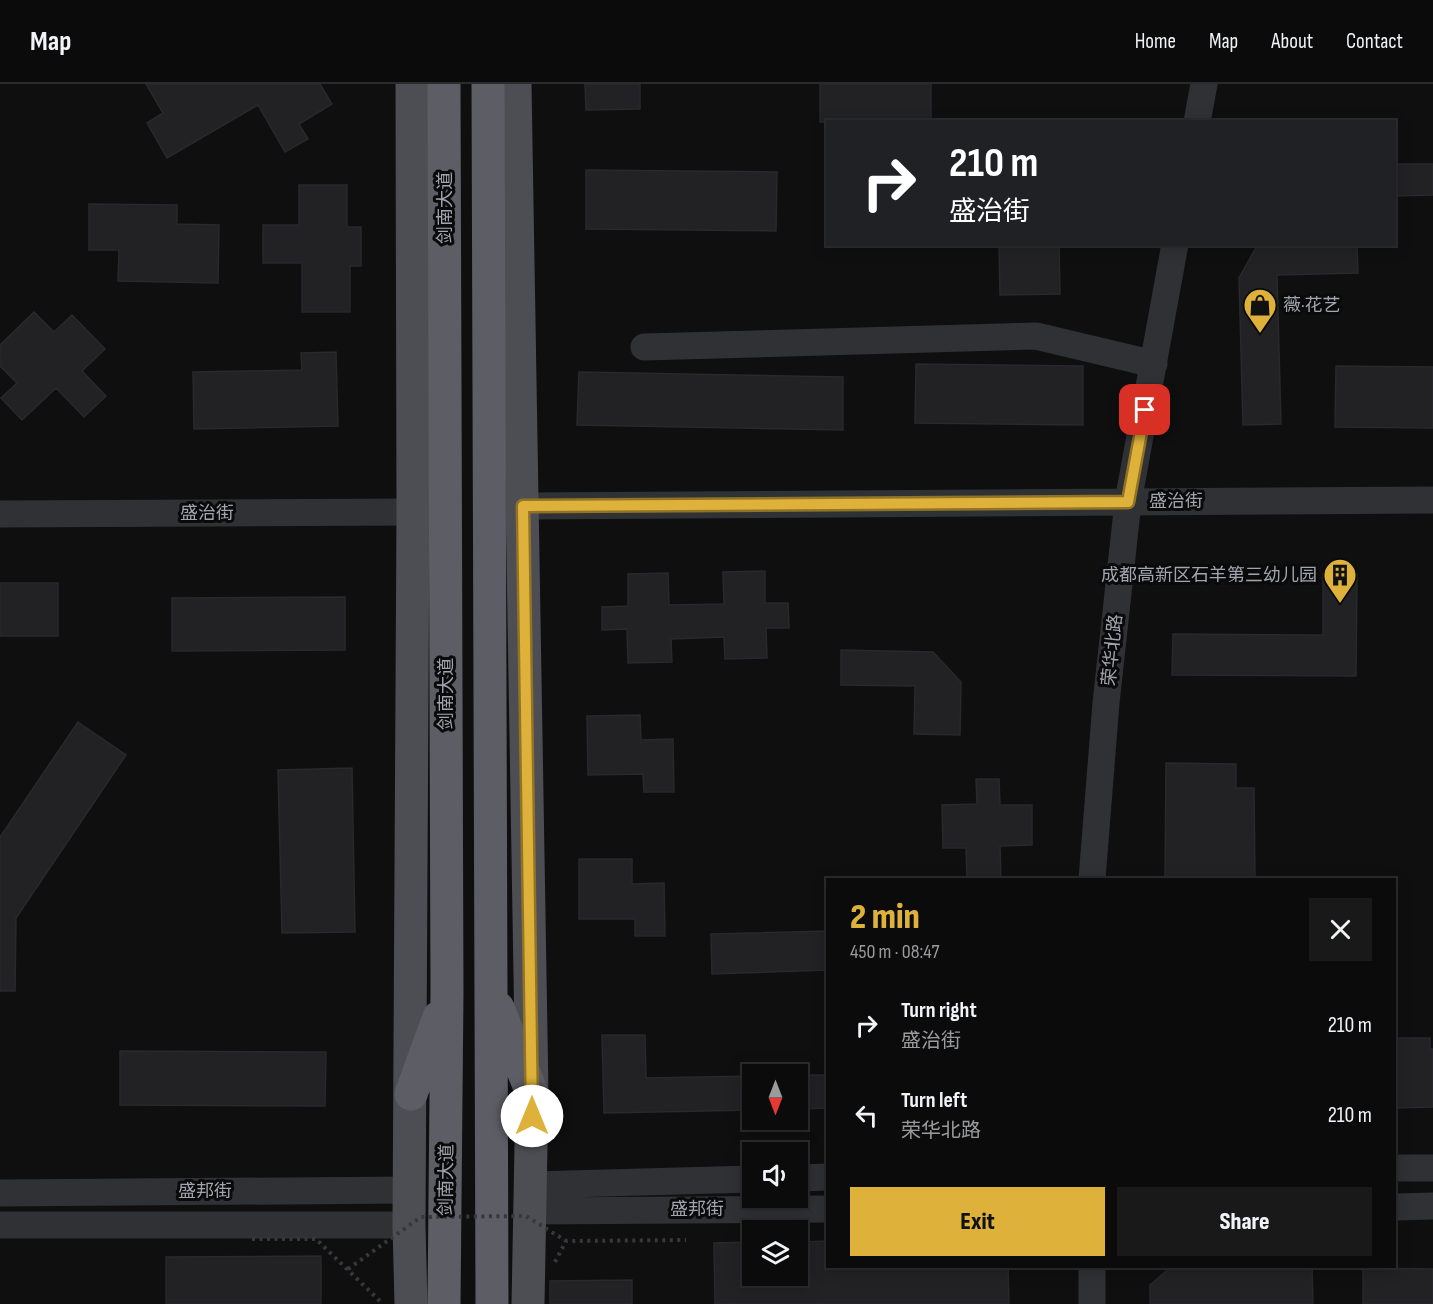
<!DOCTYPE html>
<meta charset="utf-8">
<style>
body{margin:0;font-family:"Sofia Sans Condensed","Noto Sans SC",sans-serif;background:#19191a;color:#f1f3f6;height:100vh;display:flex;flex-direction:column;font-size:22px;white-space:nowrap}
*{box-sizing:border-box;margin:0}
p{font-size:20px;color:#9a9b9d}
.icon{flex:none;width:33px;height:33px;fill:none;stroke:currentColor;stroke-width:2;stroke-linecap:round;stroke-linejoin:round}
.map{position:relative;flex:1;overflow:hidden}
.side{position:absolute;left:826px;top:794px;width:570px;height:390px;display:flex;flex-direction:column;background:#0b0b0c;border-radius:0px;box-shadow:0 3px 15px #0003,0 0 0 2px #2b2b2d}
.side>*{flex:none}
.top-card{position:absolute;left:826px;top:36px;width:570px;height:126px;border-radius:0px;box-shadow:0 3px 15px #0003,0 0 0 2px #2b2b2d;background:#202124;color:#fff;overflow:hidden}
.needle{width:39px;rotate:180deg}
.tools{position:absolute;left:742px;top:980px;display:grid;gap:12px}
.tools a{display:grid;place-items:center;width:66px;height:66px;border-radius:0px;background:#0b0b0c;box-shadow:0 3px 15px #0003,0 0 0 2px #2b2b2d;font-size:30px}
.pin{position:absolute;display:grid;place-items:center;width:51px;height:51px;color:#fff;margin:-26px;border-radius:12px;box-shadow:0 3px 9px #0006}
.me{position:absolute;width:66px;margin:-33px;rotate:0deg;stroke-linejoin:round;filter:drop-shadow(0 0 4px #0008)}
.turn{display:flex;align-items:center;gap:21px;height:126px;padding:0 24px;font-size:27px}
.turn .icon{width:78px;height:78px;stroke-width:2.5}
.turn b{display:block;font-size:42px;line-height:51px}
.round{display:grid;place-items:center;flex:none;width:63px;height:63px;border-radius:0px;background:#19191a}
.headline{display:flex;align-items:center;justify-content:space-between;height:102px;padding:0 24px}
h1{font-size:36px;font-weight:800;line-height:45px;color:#ddb13a}
.action{display:flex;gap:12px;margin-top:auto;padding:12px 24px}
.action a{flex:1;height:69px;border-radius:0px;background:#ddb13a;color:#111;font-size:24px;font-weight:800;line-height:69px;text-align:center}
.action a+a{background:#19191a;color:#f1f3f6}
ul{padding:0;list-style:none}
li{display:flex;align-items:center;gap:18px;height:90px;padding:0 24px}
li div{flex:1}
li b{display:block;font-size:22px}
li em{font-style:normal}
header{display:flex;align-items:center;gap:36px;box-sizing:border-box;height:84px;padding:0 30px;background:#0b0b0c;border-bottom:2px solid #2b2b2d}
header strong{font-size:28px}
nav{display:flex;gap:33px;margin-inline-start:auto;font-size:21px}
.map>svg:first-child{display:block}
</style>
<header>
<strong>Map</strong>
<nav><a>Home</a><a>Map</a><a>About</a><a>Contact</a></nav>
</header>
<div class="map">
<svg width="1433" height="1220" viewBox="0 0 1433 1220">
<rect width="100%" height="100%" fill="#0f0f10"/>
<path fill="#222224" stroke="#29292c" stroke-width="1.5" d="M 146,0 L 320,0 L 332,20 L 299,40 L 308,55 L 285,68 L 258,21 L 167,74 L 147,39 L 163,29 Z
M 585,0 L 640,0 L 640,25 L 586,26 Z
M 820,0 L 931,0 L 931,38 L 820,38 Z
M 1395,80 L 1433,80 L 1433,111 L 1395,112 Z
M 586,86 L 777,88 L 776,147 L 586,145 Z
M 299,101 L 347,101 L 347,143 L 361,143 L 361,182 L 350,182 L 350,228 L 302,228 L 302,179 L 263,179 L 263,141 L 299,141 Z
M 89,120 L 177,121 L 177,140 L 219,141 L 218,199 L 118,197 L 119,166 L 89,166 Z
M 999,160 L 1059,160 L 1060,210 L 1000,211 Z
M 1258,160 L 1357,160 L 1358,189 L 1277,191 L 1281,340 L 1243,341 L 1239,194 Z
M 34,228 L 54,248 L 72,231 L 105,265 L 82,287 L 106,312 L 84,333 L 56,304 L 22,336 L 1,314 L 17,299 L 0,282 L 0,261 Z
M 336,268 L 338,342 L 194,345 L 193,288 L 302,286 L 301,269 Z
M 916,280 L 1083,282 L 1083,341 L 915,339 Z
M 1336,282 L 1433,283 L 1433,344 L 1335,343 Z
M 579,288 L 843,293 L 843,346 L 577,341 Z
M 765,487 L 765,519 L 788,519 L 789,544 L 766,544 L 767,574 L 725,575 L 724,553 L 671,555 L 672,578 L 628,579 L 627,545 L 602,546 L 602,523 L 628,522 L 628,490 L 668,489 L 669,521 L 724,520 L 723,488 Z
M 1323,490 L 1357,490 L 1356,592 L 1172,591 L 1173,550 L 1323,551 Z
M 0,499 L 58,499 L 58,552 L 0,552 Z
M 345,513 L 345,566 L 172,567 L 172,514 Z
M 841,566 L 933,568 L 961,598 L 960,651 L 914,650 L 915,602 L 841,601 Z
M 640,631 L 641,656 L 673,655 L 674,708 L 644,708 L 643,690 L 588,691 L 587,632 Z
M 78,638 L 126,671 L 16,834 L 15,907 L 0,907 L 0,753 Z
M 1166,679 L 1236,680 L 1236,704 L 1254,704 L 1255,795 L 1165,795 Z
M 352,684 L 355,848 L 282,849 L 278,686 Z
M 976,695 L 999,695 L 1000,721 L 1032,721 L 1032,761 L 1000,762 L 1001,795 L 967,795 L 966,764 L 943,764 L 942,721 L 977,720 Z
M 579,775 L 632,775 L 632,800 L 664,799 L 665,852 L 635,852 L 635,835 L 579,835 Z
M 828,847 L 828,886 L 712,890 L 711,850 Z
M 602,951 L 645,951 L 646,994 L 753,992 L 753,1026 L 604,1029 Z
M 1395,954 L 1430,954 L 1430,965 L 1433,965 L 1433,1023 L 1395,1024 Z
M 120,967 L 326,968 L 325,1022 L 120,1021 Z
M 798,991 L 828,991 L 828,1024 L 798,1025 Z
M 828,1157 L 828,1182 L 1008,1182 L 1009,1220 L 715,1220 L 714,1159 L 753,1158 L 753,1191 L 798,1191 L 798,1158 Z
M 321,1172 L 321,1220 L 166,1220 L 166,1173 Z
M 1172,1182 L 1312,1182 L 1313,1220 L 1150,1220 L 1150,1201 Z
M 1363,1184 L 1433,1185 L 1433,1220 L 1363,1220 Z
M 632,1196 L 632,1220 L 550,1220 L 550,1197 Z"/>
<g fill="none" stroke-linecap="round" stroke-linejoin="round">
<path stroke="#36383b" stroke-width="4" stroke-dasharray="3 4.5" stroke-linecap="butt" d="M 555,1178 L 566,1157 L 686,1156"/>
<path stroke="#303135" stroke-width="27" d="M 1197,38 L 1204,0
M 644,263 L 1036,252 L 1154,280
M 523,422 L 1433,416
M 0,430 L 413,428
M 1092,795 L 1106,619 L 1128,418 L 1175,160
M 1395,1084 L 1433,1084
M 798,1094 L 828,1093
M 531,1101 L 753,1095
M 0,1109 L 409,1106
M 1395,1123 L 1433,1122
M 531,1127 L 828,1125
M 0,1141 L 409,1141
M 1092,1220 L 1092,1182"/>
<path stroke="#4d4e53" stroke-width="33" d="M 515,0 L 532,1009 L 528,1220
M 411,1220 L 409,1141 L 413,428 L 412,0"/>
<path stroke="#5d5e65" stroke-width="33" d="M 488,0 L 492,1220
M 498,924 L 532,1009
M 411,1010 L 439,933
M 444,1220 L 447,909 L 444,0"/>
<path stroke="#36383b" stroke-width="4" stroke-dasharray="3 4.5" stroke-linecap="butt" d="M 252,1155 L 316,1155 L 383,1220
M 348,1185 L 421,1133 L 526,1132 L 566,1157"/>
</g>
<g fill="none" stroke-linecap="round" stroke-linejoin="round">
<defs>
<path id="route" d="M 532,1032 L 523,422 L 1128,418 L 1145,326"/>
</defs>
<use href="#route" stroke="#907326" stroke-width="15"/>
<use href="#route" stroke="#ddb13a" stroke-width="10"/>
</g>
<defs>
<symbol id="shop-pin" viewBox="-11 -11 22 30"><path d="M0 17L-7.5 6A9.5 9.5 0 1 1 7.5 6Z" fill="#ddb13a" stroke="#0a0a0b"/><path d="M-5-2.5h2.3a2.7 3.5 0 0 1 5.4 0H5L5.5 6h-11ZM-1.5-2.5h3a1.5 2.3 0 0 0-3 0Z" fill="#111"/></symbol>
<symbol id="building-pin" viewBox="-11 -11 22 30"><path d="M0 17L-7.5 6A9.5 9.5 0 1 1 7.5 6Z" fill="#ddb13a" stroke="#0a0a0b"/><path d="M-4-6H4V6H1V3H-1V6H-4ZM-2.5-4.3h1.7v1.8h-1.7ZM.8-4.3h1.7v1.8H.8ZM-2.5-1h1.7V.8h-1.7ZM.8-1h1.7V.8H.8Z" fill="#111"/></symbol>
</defs>
<g fill-rule="evenodd">
<use href="#shop-pin" x="1241" y="202" width="38" height="52"/>
<use href="#building-pin" x="1321" y="472" width="38" height="52"/>
</g>
<g text-anchor="middle" stroke-width="6" stroke-linejoin="round" paint-order="stroke">
<g font-size="18" fill="#a1a5af" stroke="#0a0a0b">
<text transform="translate(445 124) rotate(-90)" y="6">剑南大道</text>
<text x="1176" y="423">盛治街</text>
<text x="207" y="435">盛治街</text>
<text transform="translate(1112 566) rotate(-84)" y="6">荣华北路</text>
<text transform="translate(446 610) rotate(-90)" y="6">剑南大道</text>
<text transform="translate(446 1096) rotate(-89)" y="6">剑南大道</text>
<text x="205" y="1113">盛邦街</text>
<text x="697" y="1131">盛邦街</text>
</g>
<g font-size="18" fill="#a1a5af" stroke="#0a0a0b" text-anchor="start">
<text x="1283" y="227">薇·花艺</text>
<text x="1317" y="497" text-anchor="end">成都高新区石羊第三幼儿园</text>
</g>
</g>
</svg>
<div class="tools">
<a><svg class="needle" viewBox="-14 -14 28 28"><path d="M0-13l5 13h-10z" fill="#e53935"/><path d="M0 13l5-13h-10z" fill="#9a9b9d"/></svg></a>
<a><svg class="icon" aria-label="sound" viewBox="0 0 24 24"><path d="M4 9h4l5-4v14l-5-4H4zM17 9q2 3 0 6"/></svg></a>
<a><svg class="icon" aria-label="layers" viewBox="0 0 24 24"><path d="M12 4l9 5-9 5-9-5zM3 14l9 5 9-5"/></svg></a>
</div>
<div class="pin" style="left:1145px;top:326px;background:#d93025"><svg class="icon" aria-label="arrive" viewBox="0 0 24 24"><path d="M6 21V4h12l-3 4 3 4H6"/></svg></div>
<svg class="me" style="left:532px;top:1032px" viewBox="-20 -20 40 40"><circle r="19" fill="#fff"/><path d="M0-13L10 11 0 6-10 11z" fill="#ddb13a"/></svg>
<div class="top-card">
<div class="turn"><svg class="icon" aria-label="right" viewBox="0 0 24 24"><path d="M7 20v-9h11M14 6l5 5-5 5"/></svg><div><b>210 m</b>盛治街</div></div>
</div>
<section class="side">
<div class="headline"><div><h1>2 min</h1><p>450 m · 08:47</p></div><a class="round"><svg class="icon" aria-label="close" viewBox="0 0 24 24"><path d="M6 6l12 12M18 6L6 18"/></svg></a></div>
<ul>
<li><svg class="icon" aria-label="right" viewBox="0 0 24 24"><path d="M7 20v-9h11M14 6l5 5-5 5"/></svg><div><b>Turn right</b><p>盛治街</p></div><em>210 m</em></li>
<li><svg class="icon" aria-label="left" viewBox="0 0 24 24"><path d="M17 20v-9H6M10 6l-5 5 5 5"/></svg><div><b>Turn left</b><p>荣华北路</p></div><em>210 m</em></li>
</ul>
<div class="action"><a>Exit</a><a>Share</a></div>
</section>
</div>
